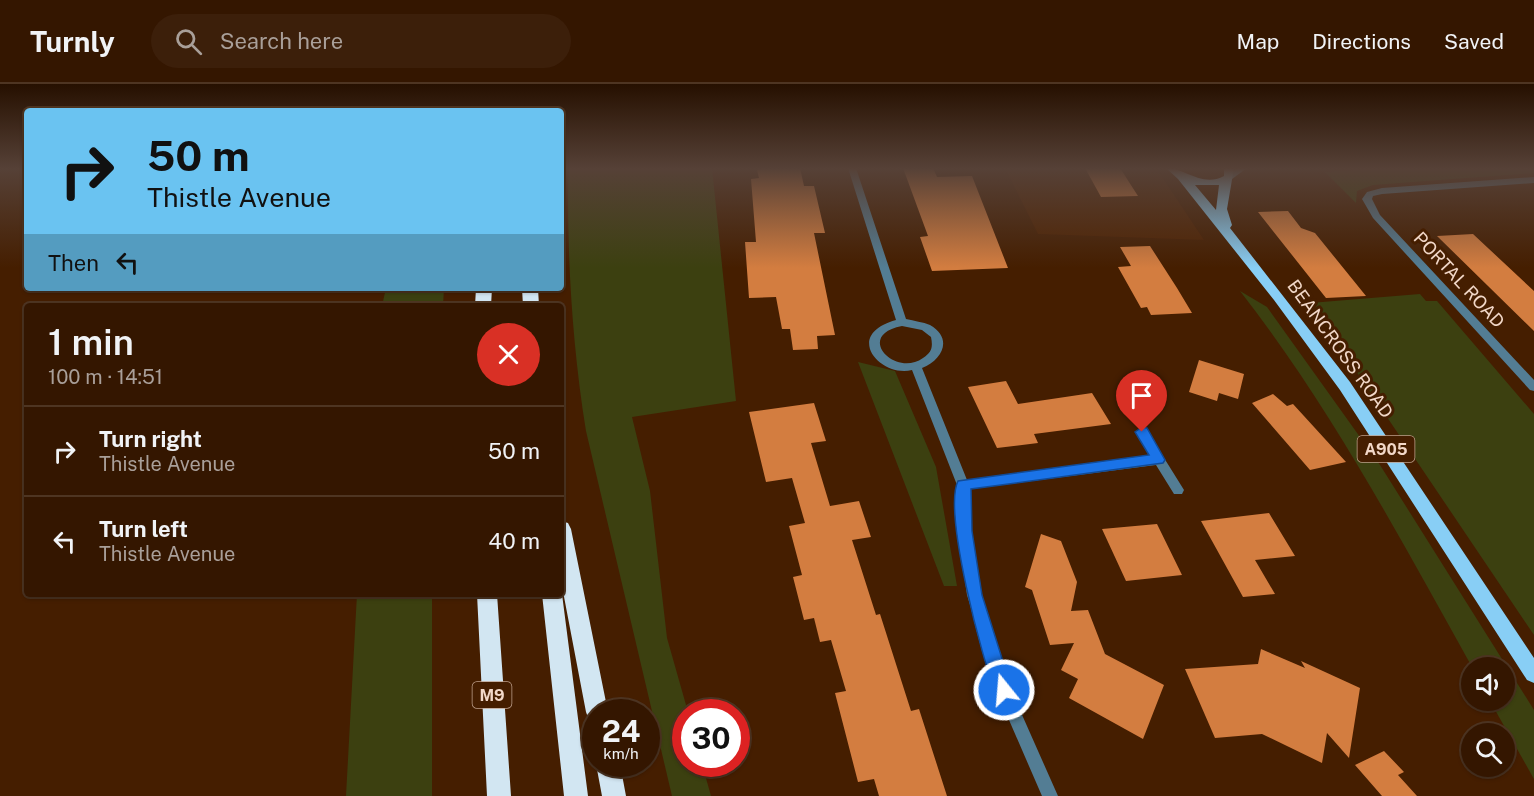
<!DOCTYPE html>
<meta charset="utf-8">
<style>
body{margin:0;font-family:"Public Sans",sans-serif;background:#3c1f0a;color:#f1f3f6;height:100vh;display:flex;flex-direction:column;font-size:22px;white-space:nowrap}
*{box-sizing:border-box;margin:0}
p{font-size:20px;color:#a99f99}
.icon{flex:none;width:33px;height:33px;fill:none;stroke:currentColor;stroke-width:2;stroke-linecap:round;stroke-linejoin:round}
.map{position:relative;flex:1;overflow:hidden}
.sheet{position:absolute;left:24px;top:219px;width:540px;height:294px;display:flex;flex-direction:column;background:#341600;border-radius:6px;box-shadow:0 2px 4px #0004,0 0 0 2px #4e3522}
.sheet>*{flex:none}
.guide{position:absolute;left:24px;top:24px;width:540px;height:183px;border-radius:6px;box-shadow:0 2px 4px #0004,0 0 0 2px #4e3522;background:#6ac3f1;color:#111;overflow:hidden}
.buttons{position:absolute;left:1461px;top:573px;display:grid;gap:12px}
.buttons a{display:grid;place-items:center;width:54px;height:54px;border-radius:50%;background:#341600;box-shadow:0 2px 4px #0004,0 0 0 2px #4e3522;font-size:30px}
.speed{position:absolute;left:582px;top:615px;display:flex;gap:12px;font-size:30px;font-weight:700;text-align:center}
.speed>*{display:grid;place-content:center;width:78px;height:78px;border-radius:50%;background:#341600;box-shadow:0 2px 4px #0004,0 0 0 2px #4e3522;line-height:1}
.speed small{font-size:15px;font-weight:400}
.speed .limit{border:9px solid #d22;background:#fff;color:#111}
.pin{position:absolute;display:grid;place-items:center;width:51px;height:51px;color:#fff;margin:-62px -26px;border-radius:50% 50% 50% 0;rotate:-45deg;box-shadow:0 0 6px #0007}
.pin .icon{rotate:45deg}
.me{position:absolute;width:66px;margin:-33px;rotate:343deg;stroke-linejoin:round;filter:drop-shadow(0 0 4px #0008)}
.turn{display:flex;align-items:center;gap:21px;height:126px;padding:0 24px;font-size:27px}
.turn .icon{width:78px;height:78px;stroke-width:2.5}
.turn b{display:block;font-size:42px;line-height:51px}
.then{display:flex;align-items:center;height:57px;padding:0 24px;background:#0003;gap:12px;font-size:22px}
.round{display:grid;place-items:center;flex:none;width:63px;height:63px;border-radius:32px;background:#3c1f0a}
.overview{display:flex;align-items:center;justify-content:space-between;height:102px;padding:0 24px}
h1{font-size:36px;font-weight:600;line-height:45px}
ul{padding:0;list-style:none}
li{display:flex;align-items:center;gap:18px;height:90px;padding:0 24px;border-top:2px solid #4e3522}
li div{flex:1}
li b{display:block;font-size:22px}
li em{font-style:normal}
header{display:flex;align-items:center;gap:36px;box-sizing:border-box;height:84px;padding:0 30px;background:#341600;border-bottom:2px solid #4e3522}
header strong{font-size:28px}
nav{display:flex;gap:33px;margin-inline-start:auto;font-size:21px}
.search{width:420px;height:54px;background:#3c1f0a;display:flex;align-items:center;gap:15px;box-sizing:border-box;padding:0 21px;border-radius:33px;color:#a99f99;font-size:22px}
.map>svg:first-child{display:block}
</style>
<header>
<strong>Turnly</strong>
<div class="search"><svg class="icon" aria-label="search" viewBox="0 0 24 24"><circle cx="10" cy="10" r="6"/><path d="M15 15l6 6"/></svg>Search here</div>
<nav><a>Map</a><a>Directions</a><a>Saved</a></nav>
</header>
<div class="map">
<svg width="1534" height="712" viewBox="0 0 1534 712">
<rect width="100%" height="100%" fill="#451e00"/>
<path fill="#4f2200" d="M 1005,84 L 1156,84 L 1204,156 L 1038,150 Z"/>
<path fill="#3c4010" d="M 568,84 L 712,84 L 736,317 L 632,333 L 650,407 L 667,554 L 688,628 L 686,628 L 686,680 L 702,680 L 711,712 L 672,712 L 586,347 C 572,260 567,172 568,84 Z
M 1389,84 L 1534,84 L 1534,89 L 1373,101 L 1357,107 L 1356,119 L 1325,88 Z
M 386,204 L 444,204 L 443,222 L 382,222 Z
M 1240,207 L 1267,223 L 1380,381 L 1534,626 L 1534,695 L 1490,617 L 1504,616 L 1504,584 L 1472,583 C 1400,454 1331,324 1240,207 Z
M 1420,210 L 1426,217 L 1437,217 L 1534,330 L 1534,551 L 1310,219 Z
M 858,278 L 895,287 L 936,383 L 957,502 L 944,502 Z
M 357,510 L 432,510 L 432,712 L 346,712 Z"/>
<path fill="#d37d40" d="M 765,84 L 800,84 L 804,102 L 814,102 L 825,149 L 814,149 L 835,251 L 817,252 L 818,265 L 793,266 L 790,245 L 782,245 L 776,213 L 749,214 L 745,158 L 756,158 L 751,95 L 759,94 L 757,86 Z
M 903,84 L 933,84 L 937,93 L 972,92 L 1008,184 L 932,187 L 920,153 L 928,152 Z
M 1085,84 L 1120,84 L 1138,112 L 1101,113 Z
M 1288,127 L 1301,144 L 1315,149 L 1366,212 L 1326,214 L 1258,128 Z
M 1473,150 L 1534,207 L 1534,247 L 1437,152 Z
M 1150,162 L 1177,204 L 1192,229 L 1151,231 L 1147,223 L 1141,224 L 1118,183 L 1131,182 L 1120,163 Z
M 1199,276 L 1244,290 L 1238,315 L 1219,309 L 1217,317 L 1189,308 Z
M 1006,297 L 1018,320 L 1092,309 L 1111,340 L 1034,350 L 1038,359 L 997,364 L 968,303 Z
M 1273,310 L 1287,322 L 1293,320 L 1346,378 L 1310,386 L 1252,319 Z
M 814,319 L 826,357 L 811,359 L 830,422 L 859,417 L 871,453 L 852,456 L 876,531 L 880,530 L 911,627 L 919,625 L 947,712 L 879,712 L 874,695 L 858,698 L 835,609 L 846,607 L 831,556 L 820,558 L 814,534 L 804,536 L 793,493 L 802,491 L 789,442 L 805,439 L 792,394 L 766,398 L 749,328 Z
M 1269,429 L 1295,472 L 1255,476 L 1275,510 L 1243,513 L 1201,437 Z
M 1157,440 L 1182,491 L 1126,497 L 1102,445 Z
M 1041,450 L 1061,457 L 1077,498 L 1071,527 L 1088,526 L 1105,570 L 1164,601 L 1143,655 L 1069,614 L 1078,595 L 1061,586 L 1074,559 L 1050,561 L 1032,506 L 1025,503 Z
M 1261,565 L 1305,584 L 1301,577 L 1360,604 L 1349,674 L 1327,649 L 1322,679 L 1262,650 L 1215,654 L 1185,585 L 1258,580 Z
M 1384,667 L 1404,688 L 1398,691 L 1417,712 L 1382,712 L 1355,681 Z"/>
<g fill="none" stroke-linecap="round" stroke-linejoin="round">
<path fill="#537d94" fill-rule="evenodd" d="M 848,84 L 856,84 L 906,235 C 914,237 923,238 930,241 C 953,254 943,276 922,284 L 967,396 L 1151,372 L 1136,348 L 1142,344 L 1146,345 L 1184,406 L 1182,410 L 1174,410 L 1156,381 L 969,405 L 972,447 L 981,511 L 1011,606 L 1058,712 L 1042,712 L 996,606 L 967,511 L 958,447 L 957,401 L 912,286 C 881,294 842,251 896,236 ZM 902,242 L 922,246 L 931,253 C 933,263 932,268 923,274 C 895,294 854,251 902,242 Z
M 1534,93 L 1534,99 L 1382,110 L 1373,112 L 1372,115 L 1380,131 L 1534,296 L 1534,307 L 1530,306 L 1373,134 L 1362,115 L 1367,108 L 1382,104 Z"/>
<path fill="#66acd1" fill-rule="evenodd" d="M 1237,84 L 1247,84 L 1232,95 L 1226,95 L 1226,91 Z"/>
<path fill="#88cef5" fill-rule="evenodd" d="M 1166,84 C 1186,84 1202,104 1224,92 L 1224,84 L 1234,84 L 1227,125 L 1232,141 L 1230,144 L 1350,298 L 1534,574 L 1534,599 L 1527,596 L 1340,306 L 1274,216 L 1178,95 ZM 1195,101 L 1219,101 L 1216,126 Z"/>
<path fill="#d2e6f2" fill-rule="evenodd" d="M 476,204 L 492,204 L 491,222 L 475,222 Z
M 522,204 L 538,204 L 539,222 L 523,222 Z
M 561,437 L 568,439 L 571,445 L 608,628 L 596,628 L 596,638 L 589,636 L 586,628 L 561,497 Z
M 561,507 L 562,510 L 588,712 L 564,712 L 542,510 L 561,510 Z
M 477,510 L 497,510 L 511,712 L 487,712 Z
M 596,680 L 620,680 L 626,712 L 602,712 Z"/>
</g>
<linearGradient id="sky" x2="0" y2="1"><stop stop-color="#261000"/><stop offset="0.46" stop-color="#564137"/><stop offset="1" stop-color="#564137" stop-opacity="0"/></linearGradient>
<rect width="1534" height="184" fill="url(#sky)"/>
<path fill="#1a73e8" stroke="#114b97" stroke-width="1.5" d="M 1142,343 L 1147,344 L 1165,376 L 1163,379 L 971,405 L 972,447 L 982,511 L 1012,606 L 1010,612 L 1004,614 L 997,612 C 982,577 943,427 958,397 L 1149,371 L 1135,348 Z"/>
<g text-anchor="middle" stroke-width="6" stroke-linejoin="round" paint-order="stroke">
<g fill="#451e00" stroke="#bea08c" stroke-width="1.5">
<rect x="1357.5" y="352" width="57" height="26" rx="4.5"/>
<rect x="472.5" y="598" width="39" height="26" rx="4.5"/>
</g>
<g font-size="16" font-weight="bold" fill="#f2d8c8">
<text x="1386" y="371">A905</text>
<text x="492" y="617">M9</text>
</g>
<g font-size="18" fill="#f2d8c8" stroke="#451e00">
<text transform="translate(1459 196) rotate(47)" y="6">PORTAL ROAD</text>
<text transform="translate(1340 265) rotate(54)" y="6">BEANCROSS ROAD</text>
</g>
</g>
</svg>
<div class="buttons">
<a><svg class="icon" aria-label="sound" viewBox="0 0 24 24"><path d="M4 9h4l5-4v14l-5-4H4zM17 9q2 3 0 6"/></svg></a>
<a><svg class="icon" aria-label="search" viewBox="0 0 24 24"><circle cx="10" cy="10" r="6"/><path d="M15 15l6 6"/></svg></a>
</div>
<div class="speed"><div>24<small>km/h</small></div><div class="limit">30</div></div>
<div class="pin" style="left:1142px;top:348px;background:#d93025"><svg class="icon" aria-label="arrive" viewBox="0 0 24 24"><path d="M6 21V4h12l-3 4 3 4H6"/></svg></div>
<svg class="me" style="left:1004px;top:606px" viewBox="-20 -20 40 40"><circle r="17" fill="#1a73e8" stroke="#fff" stroke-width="3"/><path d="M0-11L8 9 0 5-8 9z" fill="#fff"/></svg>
<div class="guide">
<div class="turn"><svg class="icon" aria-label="right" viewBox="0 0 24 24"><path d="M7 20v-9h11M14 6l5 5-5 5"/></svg><div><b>50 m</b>Thistle Avenue</div></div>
<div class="then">Then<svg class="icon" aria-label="left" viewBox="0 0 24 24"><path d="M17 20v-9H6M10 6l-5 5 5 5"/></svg></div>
</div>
<section class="sheet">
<div class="overview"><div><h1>1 min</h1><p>100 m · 14:51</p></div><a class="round" style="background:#d93025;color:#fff"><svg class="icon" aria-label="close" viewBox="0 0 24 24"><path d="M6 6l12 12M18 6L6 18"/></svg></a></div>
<ul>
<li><svg class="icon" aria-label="right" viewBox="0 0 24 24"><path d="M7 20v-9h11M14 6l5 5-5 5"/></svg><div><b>Turn right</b><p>Thistle Avenue</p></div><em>50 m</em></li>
<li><svg class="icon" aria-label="left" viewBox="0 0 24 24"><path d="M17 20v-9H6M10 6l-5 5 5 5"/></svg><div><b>Turn left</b><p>Thistle Avenue</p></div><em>40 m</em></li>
</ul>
</section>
</div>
